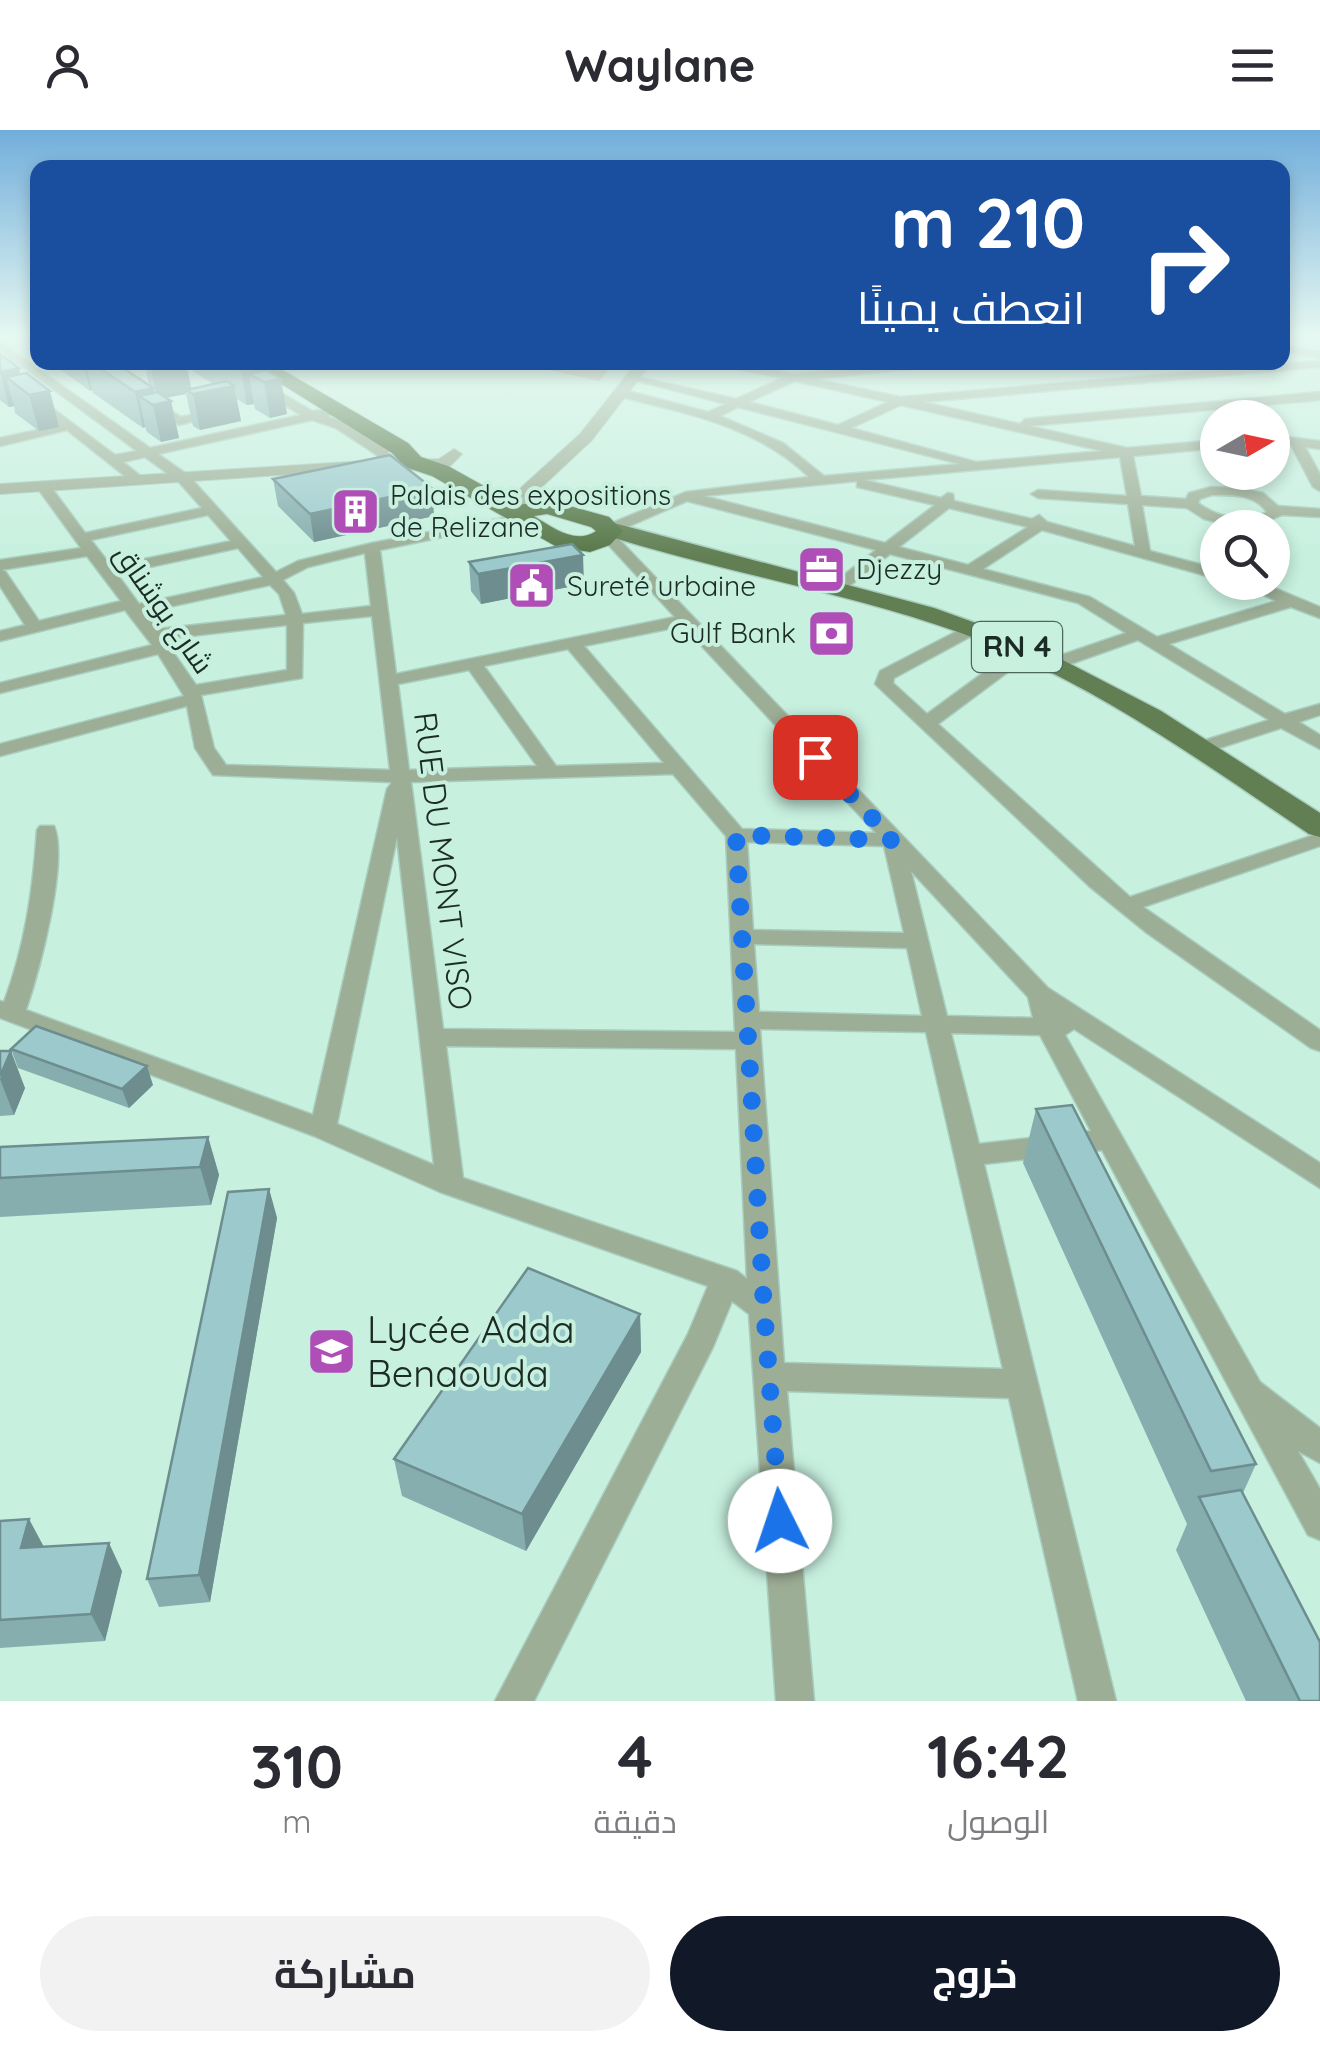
<!DOCTYPE html>
<html lang="ar">
<meta charset="utf-8">
<style>
body{margin:0;font-family:Quicksand,Cairo,sans-serif;background:#f2f2f3;color:#2b2b33;direction:rtl;height:100vh;display:flex;flex-direction:column;font-size:38px;white-space:nowrap}
*{box-sizing:border-box;margin:0}
p{font-size:32px;color:#7c7c81}
.icon{flex:none;width:55px;height:55px;fill:none;stroke:currentColor;stroke-width:2;stroke-linecap:round;stroke-linejoin:round}
.map{position:relative;height:1571px;overflow:hidden;direction:ltr}
.sheet{display:flex;flex-direction:column;background:#fff;flex:1}
.sheet>*{flex:none}
.hud{position:absolute;left:30px;top:30px;width:1260px;height:210px;border-radius:20px;box-shadow:0 5px 15px #0003;direction:rtl;background:#1a4fa0;color:#fff;overflow:hidden}
.needle{width:65px;rotate:81deg}
.controls{position:absolute;left:1200px;top:270px;display:grid;gap:20px}
.controls a{display:grid;place-items:center;width:90px;height:90px;border-radius:50%;background:#fff;box-shadow:0 5px 15px #0003;font-size:50px}
.pin{position:absolute;display:grid;place-items:center;width:85px;height:85px;color:#fff;margin:-42px;border-radius:20px;box-shadow:0 5px 15px #0006}
.me{position:absolute;width:110px;margin:-55px;rotate:356deg;stroke-linejoin:round;filter:drop-shadow(0 0 8px #0008)}
.turn{display:flex;align-items:center;gap:35px;height:210px;padding:0 40px;font-size:45px}
.turn .icon{width:130px;height:130px;stroke-width:2.5}
.turn b{display:block;font-size:70px;line-height:85px}
.eta{display:flex;justify-content:space-evenly;align-items:center;height:170px;text-align:center}
.eta b{font-size:60px;font-weight:700;line-height:70px}
.button{display:flex;gap:20px;margin-top:auto;padding:20px 40px}
.button a{flex:1;height:115px;border-radius:60px;background:#111827;color:#fff;font-size:40px;font-weight:700;line-height:115px;text-align:center}
.button a+a{background:#f2f2f3;color:#2b2b33}
header{display:flex;justify-content:space-between;align-items:center;height:130px;padding:0 40px;background:#fff;font-size:45px;font-weight:700}
.map>svg:first-child{display:block}
</style>
<header><svg class="icon" aria-label="menu" viewBox="0 0 24 24"><path d="M4 6h16M4 12h16M4 18h16"/></svg>Waylane<svg class="icon" aria-label="person" viewBox="0 0 24 24"><circle cx="12" cy="8" r="4"/><path d="M4 21q1-7 8-7t8 7"/></svg></header>
<div class="map">
<svg width="1320" height="1571" viewBox="0 0 1320 1571">
<rect width="100%" height="100%" fill="#c7f0df"/>
<path fill="#b9b68c" d="M 518,233 L 614,233 L 599,251 Z"/>
<g fill="none" stroke-linecap="round" stroke-linejoin="round">
<defs>
<path id="minor" d="M 0,212 L 150,318 L 301,285 L 215,232 L 229,232 L 312,281 L 339,278 L 339,284 L 327,286 L 344,292 L 388,320 L 389,338 L 379,338 L 377,325 L 336,298 L 312,290 L 158,324 L 188,345 L 276,442 L 298,431 L 372,413 L 525,384 L 527,387 L 520,391 L 380,420 L 396,544 L 675,487 L 603,409 L 605,396 L 686,362 L 809,347 C 757,296 685,283 617,266 L 617,260 L 621,259 L 708,282 L 726,274 L 630,249 L 630,245 L 736,269 L 782,248 L 702,232 L 730,232 L 794,244 L 922,232 L 972,232 L 816,249 L 900,267 L 1320,231 L 1320,237 L 923,272 L 1020,294 L 1025,289 L 1320,262 L 1320,270 L 1029,296 L 1127,318 L 1218,310 L 1218,318 L 1133,326 L 1141,366 L 1186,369 L 1189,363 L 1211,357 L 1239,358 L 1263,363 L 1278,376 L 1320,379 L 1320,387 L 1282,385 L 1255,396 L 1232,396 L 1204,389 L 1187,378 L 1142,375 L 1150,421 L 1218,439 L 1218,449 L 1042,400 L 983,439 L 1090,467 L 1157,507 L 1276,471 L 1237,452 L 1260,452 L 1320,477 L 1320,488 L 1291,477 L 1169,514 L 1285,584 L 1320,574 L 1320,585 L 1299,592 L 1320,605 L 1320,619 L 1281,598 L 1207,622 L 1193,622 L 1193,614 L 1269,590 L 1138,510 L 1062,537 L 1050,537 L 1050,529 L 1126,503 L 1078,473 L 890,424 L 843,461 L 831,461 L 831,455 L 876,420 L 687,371 L 613,403 L 1048,858 L 1320,1033 L 1320,1058 L 1074,899 L 1065,905 L 1260,1252 L 1320,1298 L 1320,1333 L 1298,1321 L 1320,1359 L 1320,1410 L 1308,1405 L 1102,1020 L 984,1034 L 1116,1571 L 1078,1571 L 1009,1268 L 787,1261 L 814,1571 L 776,1571 L 749,1184 L 732,1171 L 713,1217 L 534,1571 L 495,1571 L 688,1204 L 708,1156 L 440,1062 L 314,1006 L 0,888 L 0,871 L 4,872 C 25,816 33,760 37,700 L 40,696 L 54,696 C 69,731 39,842 26,880 L 313,985 L 387,659 L 391,654 L 391,652 L 213,645 L 195,618 L 187,576 L 0,626 L 0,614 L 184,566 L 158,524 L 0,563 L 0,553 L 152,515 L 125,480 L 0,511 L 0,501 L 25,495 L 0,456 L 0,430 L 81,418 L 36,356 L 38,353 L 48,353 L 85,403 L 202,378 L 178,351 L 145,327 L 123,332 L 147,351 L 135,354 L 67,300 L 0,316 L 0,308 L 60,295 L 0,248 L 0,239 L 115,325 L 137,321 L 0,220 ZM 795,251 L 888,272 L 838,295 L 749,272 ZM 901,275 L 1103,321 L 976,332 L 851,298 ZM 738,277 L 960,334 L 824,346 L 783,313 L 720,286 ZM 1120,327 L 1127,366 L 1038,360 L 1031,364 L 1038,368 L 1128,374 L 1135,416 L 1047,392 L 1039,385 L 1032,389 L 954,371 L 953,364 L 948,363 L 941,368 L 864,350 ZM 857,351 L 857,357 L 935,375 L 885,413 L 704,366 ZM 1212,365 C 1233,365 1254,364 1267,382 C 1244,393 1219,388 1198,373 L 1200,369 ZM 949,378 L 1028,397 L 968,435 L 899,417 ZM 208,385 L 231,411 L 111,436 L 91,410 ZM 238,418 L 263,447 L 139,474 L 117,444 ZM 365,423 L 371,476 L 302,484 L 294,463 L 283,450 L 308,437 ZM 87,426 L 121,471 L 39,491 L 5,441 L 1,440 ZM 270,455 L 279,464 L 286,485 L 158,499 L 145,482 ZM 372,486 L 390,640 L 226,635 L 214,618 L 201,565 L 302,548 L 303,493 ZM 287,495 L 287,540 L 196,555 L 164,509 ZM 683,496 L 876,703 L 742,699 L 584,516 ZM 568,519 L 664,633 L 556,636 L 484,536 ZM 469,540 L 537,636 L 409,640 L 398,554 ZM 673,644 L 726,706 L 735,902 L 443,899 L 411,652 ZM 397,707 L 434,1035 L 337,994 ZM 747,712 L 884,716 L 904,803 L 753,800 ZM 911,741 L 1028,867 L 1033,888 L 947,886 ZM 754,814 L 907,818 L 922,886 L 759,882 ZM 760,899 L 926,902 L 1003,1239 L 784,1233 ZM 951,903 L 1040,905 L 1091,1001 L 979,1014 ZM 446,916 L 736,919 L 747,1149 L 737,1141 L 463,1048 Z
M 1282,215 L 1320,222 L 1320,228 L 1282,221 Z
M 153,269 L 181,287 L 219,279 L 225,283 L 179,295 L 149,276 L 147,273 Z
M 1272,305 L 1320,311 L 1320,319 L 1305,317 L 1320,344 L 1320,361 L 1313,357 L 1291,315 L 1272,313 Z
M 971,494 L 979,499 L 977,503 L 894,548 L 893,553 L 927,584 L 1020,516 L 1032,516 L 1032,524 L 938,594 L 1130,767 L 1320,703 L 1320,716 L 1143,777 L 1320,900 L 1320,921 L 1311,918 L 1147,803 L 1089,756 L 875,554 L 880,541 Z"/>
<path id="tertiary" d="M 637,232 L 652,232 L 592,310 L 514,383 L 502,383 L 502,375 L 580,304 Z
M 454,319 L 462,324 L 449,337 L 406,340 L 398,335 L 406,330 L 439,329 Z
M 363,331 L 369,333 L 369,339 L 0,364 L 0,354 Z"/>
<path id="primary" d="M 610,392 L 934,478 L 1026,511 L 1161,581 L 1320,683 L 1320,707 L 1309,704 C 1198,629 1087,549 961,503 C 844,461 720,442 602,404 L 599,399 L 602,394 Z"/>
<path id="trunk" d="M 246,232 L 269,232 L 408,313 L 421,327 L 448,336 L 518,375 L 548,370 L 609,387 L 623,401 L 610,415 L 590,422 L 557,417 L 432,346 L 405,337 L 392,323 ZM 547,384 L 591,397 L 596,401 C 576,415 553,398 534,386 Z"/>
</defs>
<use href="#minor" stroke="#a8cdbe" stroke-width="3"/>
<use href="#tertiary" stroke="#a8cdbe" stroke-width="2"/>
<use href="#primary" stroke="#a8cdbe" stroke-width="3"/>
<use href="#trunk" stroke="#a8cdbe" stroke-width="2"/>
<use href="#minor" fill="#9dae96" fill-rule="evenodd"/>
<use href="#tertiary" fill="#9dae96" fill-rule="evenodd"/>
<use href="#primary" fill="#617f53" fill-rule="evenodd"/>
<use href="#trunk" fill="#567647" fill-rule="evenodd"/>
</g>
<path fill="#86aeaf" fill-rule="evenodd" d="M 27,207 L 38,207 L 38,225 L 31,221 Z
M 0,224 L 21,244 L 59,297 L 39,301 L 15,283 L 14,276 L 9,277 L 0,270 Z
M 50,232 L 250,232 L 258,237 L 259,242 L 287,284 L 270,288 L 255,279 L 254,274 L 247,275 L 237,269 L 241,291 L 200,300 L 193,296 L 186,264 L 166,268 L 171,271 L 179,308 L 161,312 L 147,302 L 145,297 L 143,298 L 93,263 L 92,260 L 90,261 ZM 145,235 L 149,256 L 124,239 ZM 187,239 L 193,240 L 194,242 L 213,254 L 191,259 Z
M 273,349 L 432,358 L 434,386 L 314,412 L 278,376 Z
M 469,432 L 584,454 L 481,474 L 471,461 Z
M 11,919 L 153,955 L 129,978 L 18,938 Z
M 0,921 L 25,958 L 14,985 L 0,986 Z
M 1036,979 L 1256,1334 L 1243,1363 L 1320,1571 L 1246,1571 L 1176,1420 L 1187,1394 L 1023,1033 Z
M 208,1007 L 219,1045 L 211,1075 L 0,1087 L 0,1017 Z
M 269,1059 L 277,1088 L 210,1472 L 159,1477 L 147,1449 Z
M 640,1184 L 641,1222 L 526,1421 L 402,1366 L 394,1329 Z
M 0,1391 L 44,1417 L 122,1441 L 105,1511 L 0,1518 Z"/>
<path fill="#6d8d8f" d="M 83,232 L 86,232 L 92,260 L 90,261 Z
M 111,232 L 144,232 L 145,235 L 113,241 Z
M 163,232 L 186,232 L 192,262 L 186,260 L 186,264 L 158,269 L 150,235 Z
M 258,237 L 260,250 L 249,244 L 254,274 L 247,275 L 241,240 Z
M 19,238 L 26,262 L 6,247 L 14,276 L 9,277 L 0,242 Z
M 281,249 L 287,284 L 270,288 L 264,252 Z
M 234,256 L 241,291 L 200,300 L 193,264 Z
M 153,258 L 157,275 L 171,271 L 179,308 L 161,312 L 153,275 L 139,266 L 145,297 L 143,298 L 135,262 Z
M 50,261 L 59,297 L 39,301 L 29,265 Z
M 432,358 L 434,386 L 314,412 L 310,384 Z
M 583,425 L 584,454 L 481,474 L 478,444 Z
M 11,921 L 25,958 L 14,985 L 0,949 Z
M 147,936 L 153,955 L 129,978 L 122,959 Z
M 208,1007 L 219,1045 L 211,1075 L 200,1037 Z
M 269,1059 L 277,1088 L 210,1472 L 199,1445 Z
M 640,1184 L 641,1222 L 526,1421 L 522,1384 Z
M 29,1389 L 44,1417 L 21,1418 Z
M 109,1413 L 122,1441 L 105,1511 L 91,1484 Z"/>
<path fill="#9ccacc" stroke="#6d8d8f" stroke-width="2.5" d="M 0,224 L 19,238 L 0,242 Z
M 91,232 L 114,232 L 153,258 L 135,262 Z
M 227,232 L 250,232 L 258,237 L 241,240 Z
M 266,240 L 281,249 L 264,252 L 249,244 Z
M 26,243 L 50,261 L 29,265 L 6,247 Z
M 227,251 L 234,256 L 193,264 L 186,260 Z
M 157,262 L 171,271 L 153,275 L 139,266 Z
M 390,325 L 432,358 L 310,384 L 273,349 Z
M 572,414 L 583,425 L 478,444 L 469,432 Z
M 36,896 L 147,936 L 122,959 L 11,919 Z
M 0,921 L 11,921 L 0,946 Z
M 1072,975 L 1256,1334 L 1211,1341 L 1036,979 Z
M 208,1007 L 200,1037 L 0,1048 L 0,1017 Z
M 269,1059 L 199,1445 L 147,1449 L 228,1062 Z
M 528,1138 L 640,1184 L 522,1384 L 394,1329 Z
M 1241,1360 L 1320,1512 L 1320,1571 L 1300,1571 L 1199,1367 Z
M 29,1389 L 21,1418 L 109,1413 L 91,1484 L 0,1490 L 0,1391 Z"/>
<linearGradient id="sky" x2="0" y2="1"><stop stop-color="#71aedb"/><stop offset="0.48" stop-color="#e6f8f1"/><stop offset="1" stop-color="#e6f8f1" stop-opacity="0"/></linearGradient>
<rect width="1320" height="427" fill="url(#sky)"/>
<g fill="none" stroke-linecap="round" stroke-linejoin="round">
<path stroke="#1a73e8" stroke-width="18" stroke-dasharray="0 32.4" d="M 780,1391 L 764,1178 L 736,705 L 893,710 L 815,627"/>
</g>
<defs>
<symbol id="building-square" viewBox="-11 -11 22 22"><rect x="-9" y="-9" width="18" height="18" rx="4" fill="#ae4eb6" stroke="#c7f0df"/><path d="M-4-6H4V6H1V3H-1V6H-4ZM-2.5-4.3h1.7v1.8h-1.7ZM.8-4.3h1.7v1.8H.8ZM-2.5-1h1.7V.8h-1.7ZM.8-1h1.7V.8H.8Z" fill="#fff"/></symbol>
<symbol id="office-square" viewBox="-11 -11 22 22"><rect x="-9" y="-9" width="18" height="18" rx="4" fill="#ae4eb6" stroke="#c7f0df"/><path d="M-6-3h4V-5.5h4V-3h4V5H-6ZM-1-4.5V-3h2v-1.5ZM-6 0V1H6V0Z" fill="#fff"/></symbol>
<symbol id="civic-square" viewBox="-11 -11 22 22"><rect x="-9" y="-9" width="18" height="18" rx="4" fill="#ae4eb6" stroke="#c7f0df"/><path d="M-.6-6.5H3V-4.5H.6V-3L4-1V1h2V6H-6V1h2V-1L-.6-3ZM-1.2 2.5V6h2.4V2.5Z" fill="#fff"/></symbol>
<symbol id="bank-square" viewBox="-11 -11 22 22"><rect x="-9" y="-9" width="18" height="18" rx="4" fill="#ae4eb6" stroke="#c7f0df"/><path d="M-6-4H6V4H-6ZM0-2.3a2.3 2.3 0 1 0 0 4.6a2.3 2.3 0 1 0 0-4.6Z" fill="#fff"/></symbol>
<symbol id="school-square" viewBox="-11 -11 22 22"><rect x="-9" y="-9" width="18" height="18" rx="4" fill="#ae4eb6" stroke="#c7f0df"/><path d="M0-5L7-2L0 1L-7-2ZM-4 1L0 2.5L4 1V4Q0 6-4 4Z" fill="#fff"/></symbol>
</defs>
<g fill-rule="evenodd">
<use href="#building-square" x="328" y="354" width="55" height="55"/>
<use href="#office-square" x="794" y="412" width="55" height="55"/>
<use href="#civic-square" x="504" y="428" width="55" height="55"/>
<use href="#bank-square" x="804" y="476" width="55" height="55"/>
<use href="#school-square" x="304" y="1194" width="55" height="55"/>
</g>
<g text-anchor="middle" stroke-width="8" stroke-linejoin="round" paint-order="stroke">
<g font-size="28" fill="#1b2b25" stroke="#c7f0df" text-anchor="start">
<text x="390" y="375">Palais des expositions<tspan x="390" dy="32">de Relizane</tspan></text>
<text x="856" y="449">Djezzy</text>
<text x="567" y="466">Sureté urbaine</text>
<text x="796" y="513" text-anchor="end">Gulf Bank</text>
</g>
<g font-size="28" fill="#1b2b25" stroke="#c7f0df">
<text transform="translate(164 479) rotate(55)" y="10">شارع بوشناق</text>
</g>
<rect fill="#c7f0df" stroke="#4f665d" stroke-width="2.5" x="972" y="492" width="90" height="50" rx="8"/>
<g font-size="30" font-weight="bold" fill="#1b2b25">
<text x="1017" y="527">RN 4</text>
</g>
<g font-size="32" fill="#1b2b25" stroke="#c7f0df">
<text transform="translate(443 731) rotate(83)" y="11">RUE DU MONT VISO</text>
</g>
<g font-size="38" fill="#1b2b25" stroke="#c7f0df" text-anchor="start">
<text x="367" y="1213">Lycée Adda<tspan x="367" dy="44">Benaouda</tspan></text>
</g>
</g>
</svg>
<div class="controls">
<a><svg class="needle" viewBox="-14 -14 28 28"><path d="M0-13l5 13h-10z" fill="#e53935"/><path d="M0 13l5-13h-10z" fill="#7c7c81"/></svg></a>
<a><svg class="icon" aria-label="search" viewBox="0 0 24 24"><circle cx="10" cy="10" r="6"/><path d="M15 15l6 6"/></svg></a>
</div>
<div class="pin" style="left:815px;top:627px;background:#d93025"><svg class="icon" aria-label="arrive" viewBox="0 0 24 24"><path d="M6 21V4h12l-3 4 3 4H6"/></svg></div>
<svg class="me" style="left:780px;top:1391px" viewBox="-20 -20 40 40"><circle r="19" fill="#fff"/><path d="M0-13L10 11 0 6-10 11z" fill="#1a73e8"/></svg>
<div class="hud">
<div class="turn"><svg class="icon" aria-label="right" viewBox="0 0 24 24"><path d="M7 20v-9h11M14 6l5 5-5 5"/></svg><div><b>210 m</b>انعطف يمينًا</div></div>
</div>
</div>
<section class="sheet">
<div class="eta">
<div><b>16:42</b><p>الوصول</p></div>
<div><b>4</b><p>دقيقة</p></div>
<div><b>310</b><p>m</p></div>
</div>
<div class="button"><a>خروج</a><a>مشاركة</a></div>
</section>
